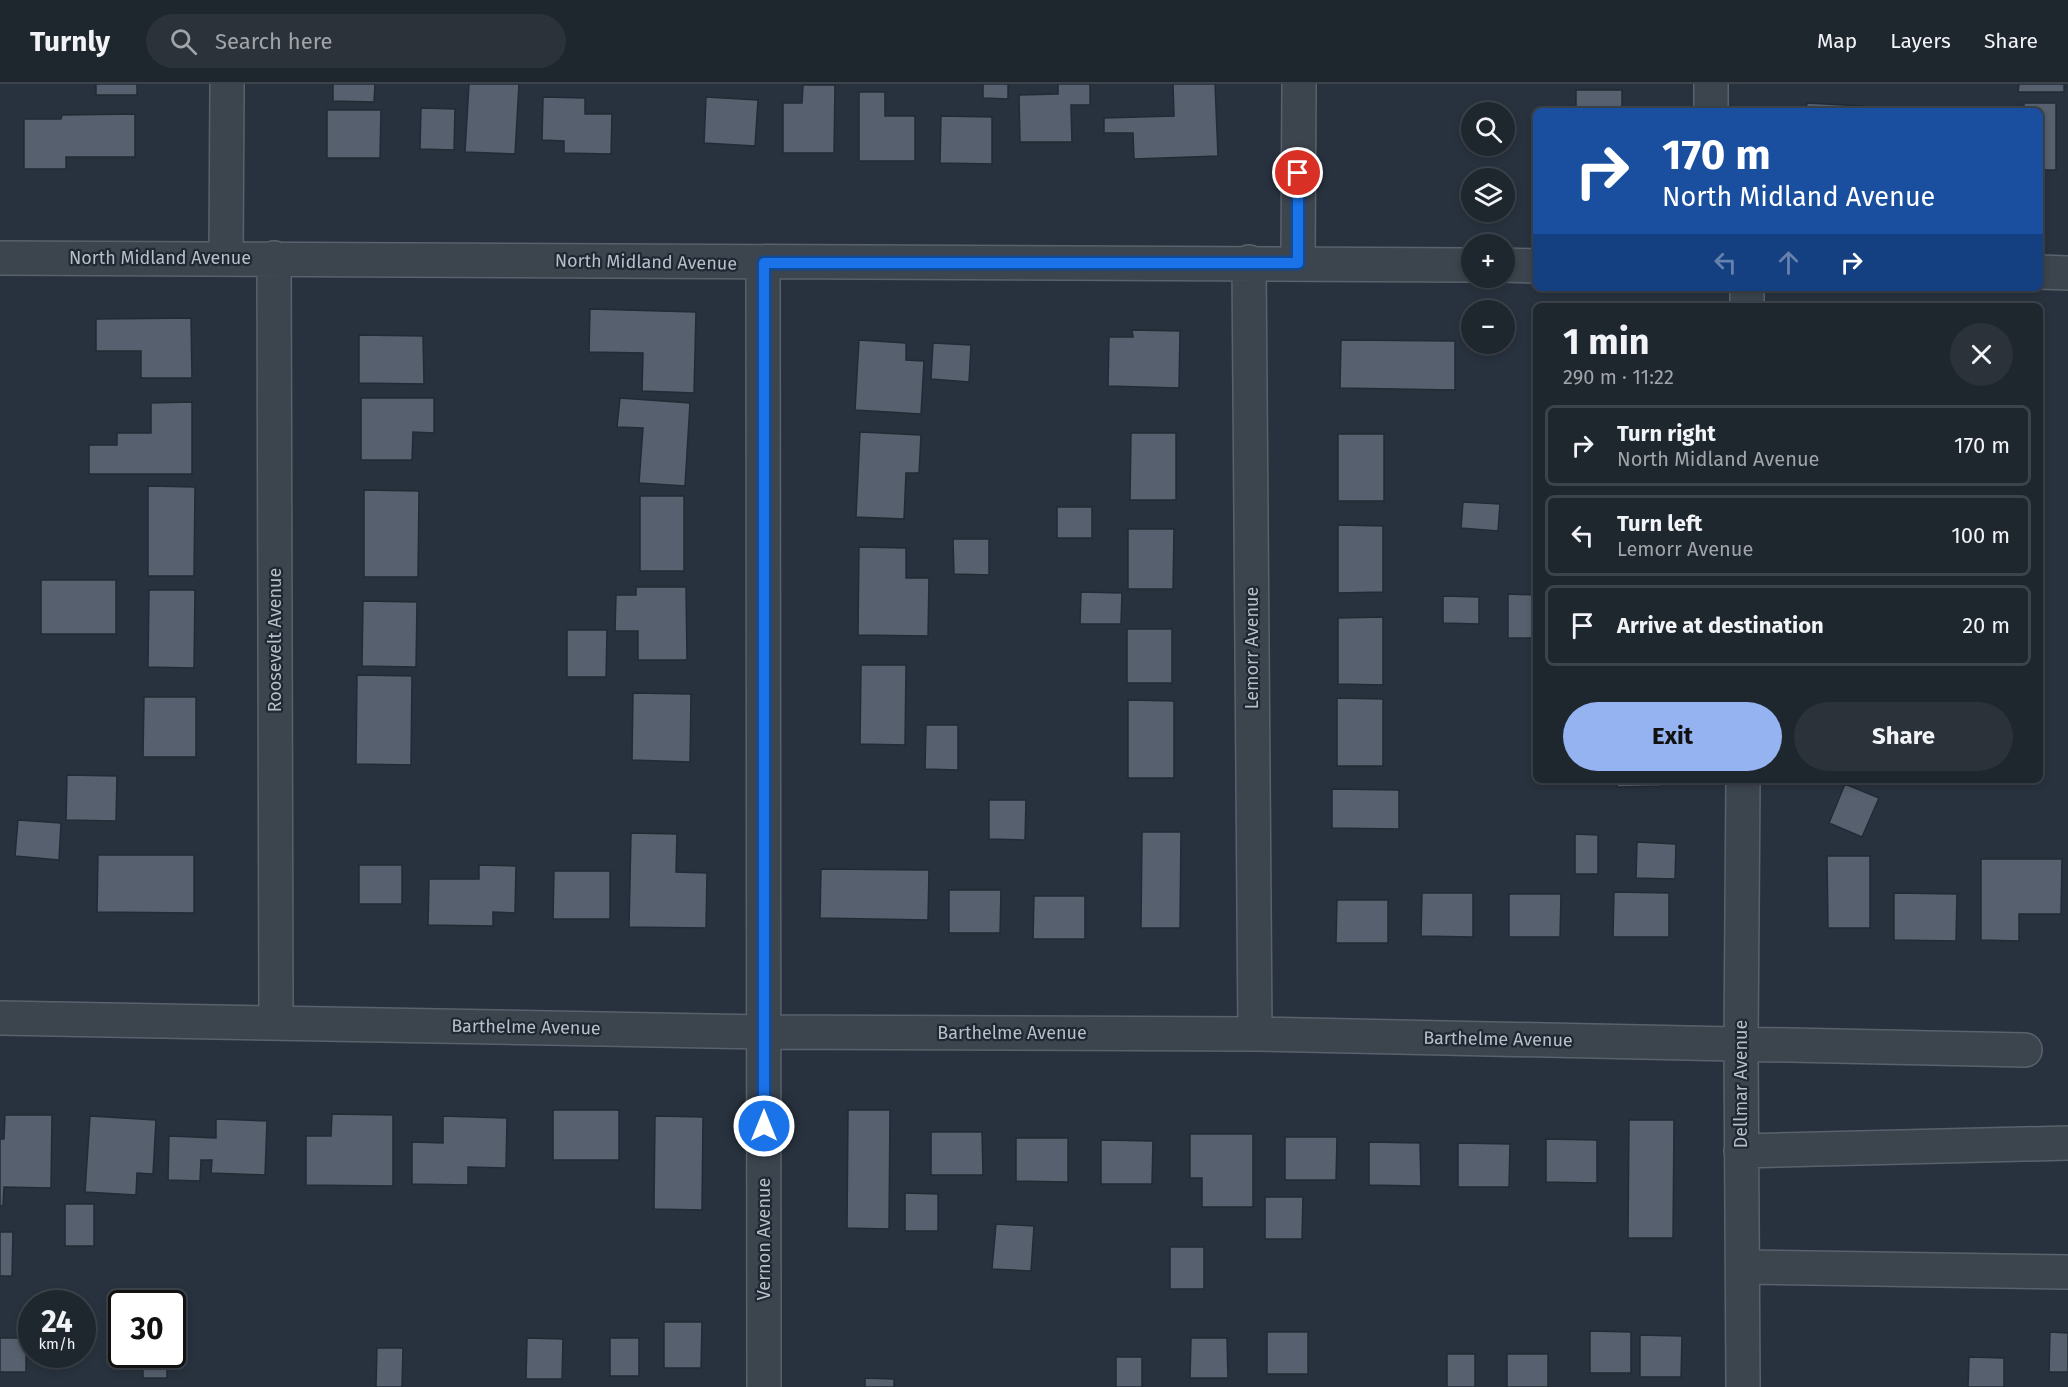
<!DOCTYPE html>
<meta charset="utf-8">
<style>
body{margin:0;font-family:"Fira Sans",sans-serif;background:#2b323a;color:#f1f3f6;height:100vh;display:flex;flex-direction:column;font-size:22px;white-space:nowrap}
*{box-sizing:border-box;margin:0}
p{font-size:20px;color:#a1a5aa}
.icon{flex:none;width:33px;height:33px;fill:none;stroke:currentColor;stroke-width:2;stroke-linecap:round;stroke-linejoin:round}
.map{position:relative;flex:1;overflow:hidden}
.side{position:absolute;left:1533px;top:219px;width:510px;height:480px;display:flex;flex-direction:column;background:#1e262e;border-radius:9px;box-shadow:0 3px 9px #0003,0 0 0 2px #3c434a}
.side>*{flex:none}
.top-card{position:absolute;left:1533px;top:24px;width:510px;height:183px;border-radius:9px;box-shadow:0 3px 9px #0003,0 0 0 2px #3c434a;background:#1a4fa0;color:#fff;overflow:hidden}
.fabs{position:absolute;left:1461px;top:18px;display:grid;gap:12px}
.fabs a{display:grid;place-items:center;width:54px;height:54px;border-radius:50%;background:#1e262e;box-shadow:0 3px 9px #0003,0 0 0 2px #3c434a;font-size:30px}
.speed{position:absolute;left:18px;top:1206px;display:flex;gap:12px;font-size:30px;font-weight:700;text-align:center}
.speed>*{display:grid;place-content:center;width:78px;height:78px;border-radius:50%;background:#1e262e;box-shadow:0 3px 9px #0003,0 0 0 2px #3c434a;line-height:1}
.speed small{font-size:15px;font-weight:400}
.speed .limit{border:3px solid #111;border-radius:9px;background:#fff;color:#111}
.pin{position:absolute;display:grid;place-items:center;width:51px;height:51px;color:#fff;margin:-26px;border:3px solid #fff;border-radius:50%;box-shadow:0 2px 6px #0007}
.me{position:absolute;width:66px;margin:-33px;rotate:0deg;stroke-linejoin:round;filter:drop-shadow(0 0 4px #0008)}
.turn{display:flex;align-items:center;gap:21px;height:126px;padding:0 30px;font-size:27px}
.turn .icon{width:78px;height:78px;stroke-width:2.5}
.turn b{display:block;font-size:42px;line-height:51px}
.lanes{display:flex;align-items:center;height:57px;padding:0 30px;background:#0003;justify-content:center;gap:30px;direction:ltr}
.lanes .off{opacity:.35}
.round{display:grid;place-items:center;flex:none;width:63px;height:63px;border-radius:32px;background:#2b323a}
.headline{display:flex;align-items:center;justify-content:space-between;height:102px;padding:0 30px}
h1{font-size:36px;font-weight:700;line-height:45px}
.action{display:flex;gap:12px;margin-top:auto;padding:12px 30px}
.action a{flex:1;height:69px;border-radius:36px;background:#95b2f1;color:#111;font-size:24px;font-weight:700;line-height:69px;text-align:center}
.action a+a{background:#2b323a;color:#f1f3f6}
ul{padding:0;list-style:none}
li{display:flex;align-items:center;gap:18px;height:81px;margin:0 12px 9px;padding:0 18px;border:3px solid #3c434a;border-radius:9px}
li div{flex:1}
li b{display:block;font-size:22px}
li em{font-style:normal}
header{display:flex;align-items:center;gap:36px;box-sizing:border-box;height:84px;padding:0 30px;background:#1e262e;border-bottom:2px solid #3c434a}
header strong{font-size:28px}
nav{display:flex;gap:33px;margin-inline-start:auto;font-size:21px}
.search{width:420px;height:54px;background:#2b323a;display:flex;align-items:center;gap:15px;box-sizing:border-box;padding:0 21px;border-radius:33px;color:#a1a5aa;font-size:22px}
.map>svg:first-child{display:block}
</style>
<header>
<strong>Turnly</strong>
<div class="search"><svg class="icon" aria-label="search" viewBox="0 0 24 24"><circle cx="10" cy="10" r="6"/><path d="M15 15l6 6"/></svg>Search here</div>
<nav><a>Map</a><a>Layers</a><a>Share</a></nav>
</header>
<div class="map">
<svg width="2068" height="1303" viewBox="0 0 2068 1303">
<rect width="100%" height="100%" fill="#28323e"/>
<path fill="#56606e" stroke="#222b35" stroke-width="1.5" d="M 96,0 L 137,0 L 137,11 L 96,11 Z
M 333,0 L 375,0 L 374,18 L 333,17 Z
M 469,0 L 519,0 L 515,70 L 465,68 Z
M 983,0 L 1008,0 L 1008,15 L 983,14 Z
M 1058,0 L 1090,0 L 1090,21 L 1071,21 L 1072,58 L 1020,58 L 1019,11 L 1058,10 Z
M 1173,0 L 1215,0 L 1218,72 L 1134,75 L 1133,49 L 1104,49 L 1104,34 L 1174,32 Z
M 2019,0 L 2064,0 L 2064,8 L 2018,8 Z
M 803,1 L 835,1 L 834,69 L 783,69 L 783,19 L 802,19 Z
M 1576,6 L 1622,6 L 1622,27 L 1576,27 Z
M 859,8 L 885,8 L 885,32 L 915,32 L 915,77 L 859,77 Z
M 543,13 L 585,14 L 585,30 L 612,30 L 611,70 L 564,69 L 564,57 L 542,56 Z
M 706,13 L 758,16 L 755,62 L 704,59 Z
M 1807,19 L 1862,22 L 1862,27 L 1806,27 Z
M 2024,19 L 2056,19 L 2056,86 L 2040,86 L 2040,27 L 2024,27 Z
M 421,24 L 455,25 L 454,66 L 420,65 Z
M 327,26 L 381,26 L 380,74 L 327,74 Z
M 135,30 L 135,73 L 66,73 L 66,85 L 24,85 L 24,35 L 61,35 L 62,31 Z
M 941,32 L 992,33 L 992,80 L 940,79 Z
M 590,225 L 696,228 L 694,309 L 642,307 L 643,269 L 589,268 Z
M 191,234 L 192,294 L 141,294 L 141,267 L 96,267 L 96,235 Z
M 1132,246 L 1180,247 L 1179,304 L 1108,302 L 1109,253 L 1133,253 Z
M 359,251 L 423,252 L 424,300 L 359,299 Z
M 859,256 L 906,259 L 906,276 L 924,277 L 921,330 L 855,326 Z
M 1341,256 L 1455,257 L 1455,306 L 1340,304 Z
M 933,259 L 971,261 L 969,298 L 931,295 Z
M 361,314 L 434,314 L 434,349 L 413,348 L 412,376 L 361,376 Z
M 620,314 L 690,319 L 685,402 L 639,399 L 643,344 L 617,343 Z
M 192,318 L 192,390 L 89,390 L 89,361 L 117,361 L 117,349 L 151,349 L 151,319 Z
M 860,348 L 921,351 L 919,389 L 906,389 L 904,435 L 856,433 Z
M 1131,349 L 1176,349 L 1176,416 L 1130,416 Z
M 1338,350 L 1384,350 L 1384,417 L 1338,417 Z
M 148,402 L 195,403 L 194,492 L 148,492 Z
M 364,406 L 419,407 L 418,493 L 364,493 Z
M 640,412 L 684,412 L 684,487 L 640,487 Z
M 1463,418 L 1500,420 L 1498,447 L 1461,444 Z
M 1057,423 L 1092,423 L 1092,454 L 1057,454 Z
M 1338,441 L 1383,442 L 1383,508 L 1338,509 Z
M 1128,445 L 1174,445 L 1173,505 L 1128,505 Z
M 953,455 L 989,455 L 989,491 L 954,490 Z
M 859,463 L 906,464 L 906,494 L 929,494 L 928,552 L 858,551 Z
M 41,496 L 116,496 L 116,550 L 41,550 Z
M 636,503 L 686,503 L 687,576 L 638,576 L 638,547 L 615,547 L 616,511 L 636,511 Z
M 149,506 L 195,506 L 194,584 L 148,583 Z
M 1081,508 L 1122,509 L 1121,540 L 1080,540 Z
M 1508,510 L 1536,511 L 1536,554 L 1508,554 Z
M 1443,512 L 1479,513 L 1479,540 L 1443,539 Z
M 363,517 L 417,518 L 416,583 L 362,582 Z
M 1383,533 L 1383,601 L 1338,600 L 1338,534 Z
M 1127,545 L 1172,545 L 1172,599 L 1127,599 Z
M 567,546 L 607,546 L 606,593 L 567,593 Z
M 861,581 L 906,581 L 905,661 L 860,660 Z
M 357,591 L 412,592 L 411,681 L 356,680 Z
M 633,609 L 691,610 L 690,678 L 632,676 Z
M 144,613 L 196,613 L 196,673 L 143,673 Z
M 1337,614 L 1383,615 L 1383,682 L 1337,682 Z
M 1128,616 L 1174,617 L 1174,694 L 1128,694 Z
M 926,641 L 958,641 L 958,686 L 925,685 Z
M 67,691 L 117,692 L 116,737 L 66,736 Z
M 1617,696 L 1662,696 L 1662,702 L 1617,703 Z
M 1845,700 L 1879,714 L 1862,753 L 1829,739 Z
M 1332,705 L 1399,706 L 1399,745 L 1332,744 Z
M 989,716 L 1026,716 L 1025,756 L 989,755 Z
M 18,736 L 61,739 L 59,776 L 15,772 Z
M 1142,748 L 1181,748 L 1180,844 L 1141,844 Z
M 631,749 L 677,750 L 676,788 L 707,789 L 706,844 L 629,843 Z
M 1575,750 L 1598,751 L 1598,790 L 1575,790 Z
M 1637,758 L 1676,760 L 1675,795 L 1636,794 Z
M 98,771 L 194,771 L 194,829 L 97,828 Z
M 1827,772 L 1870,772 L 1870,844 L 1828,844 Z
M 1981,775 L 2062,775 L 2061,830 L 2019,830 L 2019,857 L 1981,856 Z
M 359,781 L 402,781 L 402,820 L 359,820 Z
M 479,781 L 516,782 L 515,829 L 493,828 L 493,842 L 428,841 L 429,795 L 479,795 Z
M 821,785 L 929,786 L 928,836 L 820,834 Z
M 554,787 L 610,787 L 610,835 L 553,835 Z
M 949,806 L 1001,806 L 1000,849 L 949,849 Z
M 1614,808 L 1669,809 L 1669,853 L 1613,853 Z
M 1422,809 L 1473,809 L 1473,853 L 1421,852 Z
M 1894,809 L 1957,810 L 1956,857 L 1894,856 Z
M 1509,810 L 1561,810 L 1560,853 L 1509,853 Z
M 1034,812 L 1085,812 L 1085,855 L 1033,855 Z
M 1337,816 L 1388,816 L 1388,859 L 1336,859 Z
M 553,1026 L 619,1026 L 619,1076 L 553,1076 Z
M 848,1026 L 890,1026 L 889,1145 L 847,1144 Z
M 332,1030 L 393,1031 L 393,1102 L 306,1101 L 306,1052 L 331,1052 Z
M 5,1031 L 52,1031 L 51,1104 L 4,1103 L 3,1122 L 0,1122 L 0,1055 L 4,1055 Z
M 90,1032 L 156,1036 L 153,1090 L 137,1089 L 136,1111 L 85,1108 Z
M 443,1032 L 507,1034 L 506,1084 L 468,1083 L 468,1101 L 412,1100 L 412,1058 L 443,1059 Z
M 655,1032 L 703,1033 L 702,1126 L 654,1125 Z
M 216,1035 L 267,1037 L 265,1091 L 211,1089 L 212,1076 L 201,1076 L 200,1097 L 168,1096 L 169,1052 L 216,1054 Z
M 1629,1036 L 1674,1036 L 1673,1154 L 1628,1154 Z
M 931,1048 L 982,1048 L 983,1091 L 931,1091 Z
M 1190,1050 L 1253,1050 L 1253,1123 L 1202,1123 L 1202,1094 L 1190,1094 Z
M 1285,1053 L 1337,1053 L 1336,1096 L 1285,1096 Z
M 1016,1054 L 1068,1054 L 1068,1098 L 1016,1097 Z
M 1546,1055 L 1597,1056 L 1597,1099 L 1546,1098 Z
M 1101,1056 L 1153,1057 L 1152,1100 L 1101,1100 Z
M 1369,1058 L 1420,1059 L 1421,1102 L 1369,1101 Z
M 1458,1059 L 1510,1060 L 1509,1103 L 1458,1103 Z
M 905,1109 L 938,1110 L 938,1147 L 905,1147 Z
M 1265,1113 L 1303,1113 L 1302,1155 L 1265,1155 Z
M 65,1120 L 94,1120 L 94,1162 L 65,1162 Z
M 996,1140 L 1034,1142 L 1031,1187 L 992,1185 Z
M 0,1148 L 13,1148 L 12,1192 L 0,1192 Z
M 1170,1163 L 1204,1163 L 1204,1205 L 1170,1205 Z
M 82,1224 L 88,1224 L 88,1263 L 82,1263 Z
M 664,1238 L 702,1238 L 701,1284 L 664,1284 Z
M 1590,1247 L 1631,1248 L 1631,1289 L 1590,1289 Z
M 1267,1248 L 1308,1248 L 1308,1290 L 1267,1290 Z
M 2050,1248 L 2068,1249 L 2068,1288 L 2049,1288 Z
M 1640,1251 L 1682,1252 L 1681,1293 L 1640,1293 Z
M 0,1254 L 26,1254 L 26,1288 L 0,1288 Z
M 527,1254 L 563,1255 L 562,1295 L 526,1295 Z
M 610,1254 L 639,1254 L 639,1292 L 610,1292 Z
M 1191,1254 L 1227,1254 L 1228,1294 L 1190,1294 Z
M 377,1264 L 403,1264 L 402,1303 L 376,1303 Z
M 143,1270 L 167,1270 L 167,1294 L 143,1294 Z
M 1447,1270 L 1475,1270 L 1475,1303 L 1447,1303 Z
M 1507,1270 L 1548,1270 L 1548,1303 L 1507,1303 Z
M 1116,1273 L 1142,1273 L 1142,1303 L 1116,1303 Z
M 1969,1273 L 2004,1274 L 2004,1303 L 1968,1303 Z
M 865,1294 L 894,1295 L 894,1303 L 865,1303 Z"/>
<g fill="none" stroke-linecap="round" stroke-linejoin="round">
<defs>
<path id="minor" d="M 1711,27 L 1711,0
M 0,174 L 1472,181
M 226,174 L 227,0
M 274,174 L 276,938
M 1249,178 L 1255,950
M 763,179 L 764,1303
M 1298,179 L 1299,0
M 1504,181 L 1536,182
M 2040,188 L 2068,189
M 1747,222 L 1747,204
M 1743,696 L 1741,960 L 1743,1303
M 0,934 L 764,948 L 1255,950 L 2025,966
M 1741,1067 L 2068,1059
M 1743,1183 L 2068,1188"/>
</defs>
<use href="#minor" stroke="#59626c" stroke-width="36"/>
<use href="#minor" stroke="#3c444e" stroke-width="33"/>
</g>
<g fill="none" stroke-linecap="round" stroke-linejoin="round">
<defs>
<path id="route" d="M 764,1042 L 764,179 L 1298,179 L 1298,89"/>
</defs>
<use href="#route" stroke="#114b97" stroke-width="15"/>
<use href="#route" stroke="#1a73e8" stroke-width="10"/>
</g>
<g text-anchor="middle" stroke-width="4.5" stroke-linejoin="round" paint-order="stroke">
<g font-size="18" fill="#b8bfc9" stroke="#202933">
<text x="160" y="180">North Midland Avenue</text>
<text transform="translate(646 178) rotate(1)" y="6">North Midland Avenue</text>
<text transform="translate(275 556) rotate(-90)" y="6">Roosevelt Avenue</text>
<text transform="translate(1252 564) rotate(-90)" y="6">Lemorr Avenue</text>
<text transform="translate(526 943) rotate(1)" y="6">Barthelme Avenue</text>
<text x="1012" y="955">Barthelme Avenue</text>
<text transform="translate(1498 955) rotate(1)" y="6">Barthelme Avenue</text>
<text transform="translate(1741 1000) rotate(-90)" y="6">Dellmar Avenue</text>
<text transform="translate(764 1155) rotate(-90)" y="6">Vernon Avenue</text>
</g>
</g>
</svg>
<div class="fabs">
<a><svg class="icon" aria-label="search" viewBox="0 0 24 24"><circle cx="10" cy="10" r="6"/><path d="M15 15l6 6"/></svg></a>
<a><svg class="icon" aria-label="layers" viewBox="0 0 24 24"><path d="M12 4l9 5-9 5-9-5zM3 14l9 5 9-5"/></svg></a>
<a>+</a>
<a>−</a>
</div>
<div class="speed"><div>24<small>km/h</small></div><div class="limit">30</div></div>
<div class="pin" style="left:1298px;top:89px;background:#d93025"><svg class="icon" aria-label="arrive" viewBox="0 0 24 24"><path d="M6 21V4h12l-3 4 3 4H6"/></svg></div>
<svg class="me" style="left:764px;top:1042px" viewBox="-20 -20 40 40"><circle r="17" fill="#1a73e8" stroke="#fff" stroke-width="3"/><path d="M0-11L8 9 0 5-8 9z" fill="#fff"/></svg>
<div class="top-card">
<div class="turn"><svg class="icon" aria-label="right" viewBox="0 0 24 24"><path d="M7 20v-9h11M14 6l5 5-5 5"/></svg><div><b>170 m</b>North Midland Avenue</div></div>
<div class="lanes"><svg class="icon off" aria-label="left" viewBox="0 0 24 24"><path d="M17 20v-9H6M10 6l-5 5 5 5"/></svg><svg class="icon off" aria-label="ahead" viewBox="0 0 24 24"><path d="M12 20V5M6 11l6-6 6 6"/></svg><svg class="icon" aria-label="right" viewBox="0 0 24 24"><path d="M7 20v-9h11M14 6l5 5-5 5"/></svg></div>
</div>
<section class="side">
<div class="headline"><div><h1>1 min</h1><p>290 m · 11:22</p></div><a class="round"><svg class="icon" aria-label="close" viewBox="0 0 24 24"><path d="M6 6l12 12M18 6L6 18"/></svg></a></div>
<ul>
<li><svg class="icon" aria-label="right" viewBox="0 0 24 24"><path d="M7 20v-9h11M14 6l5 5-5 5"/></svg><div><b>Turn right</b><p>North Midland Avenue</p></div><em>170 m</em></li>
<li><svg class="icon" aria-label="left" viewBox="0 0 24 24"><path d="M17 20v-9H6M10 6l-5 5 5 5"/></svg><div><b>Turn left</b><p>Lemorr Avenue</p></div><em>100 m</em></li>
<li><svg class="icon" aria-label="arrive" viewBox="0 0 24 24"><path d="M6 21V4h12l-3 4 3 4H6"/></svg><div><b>Arrive at destination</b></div><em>20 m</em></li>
</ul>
<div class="action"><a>Exit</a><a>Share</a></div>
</section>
</div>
